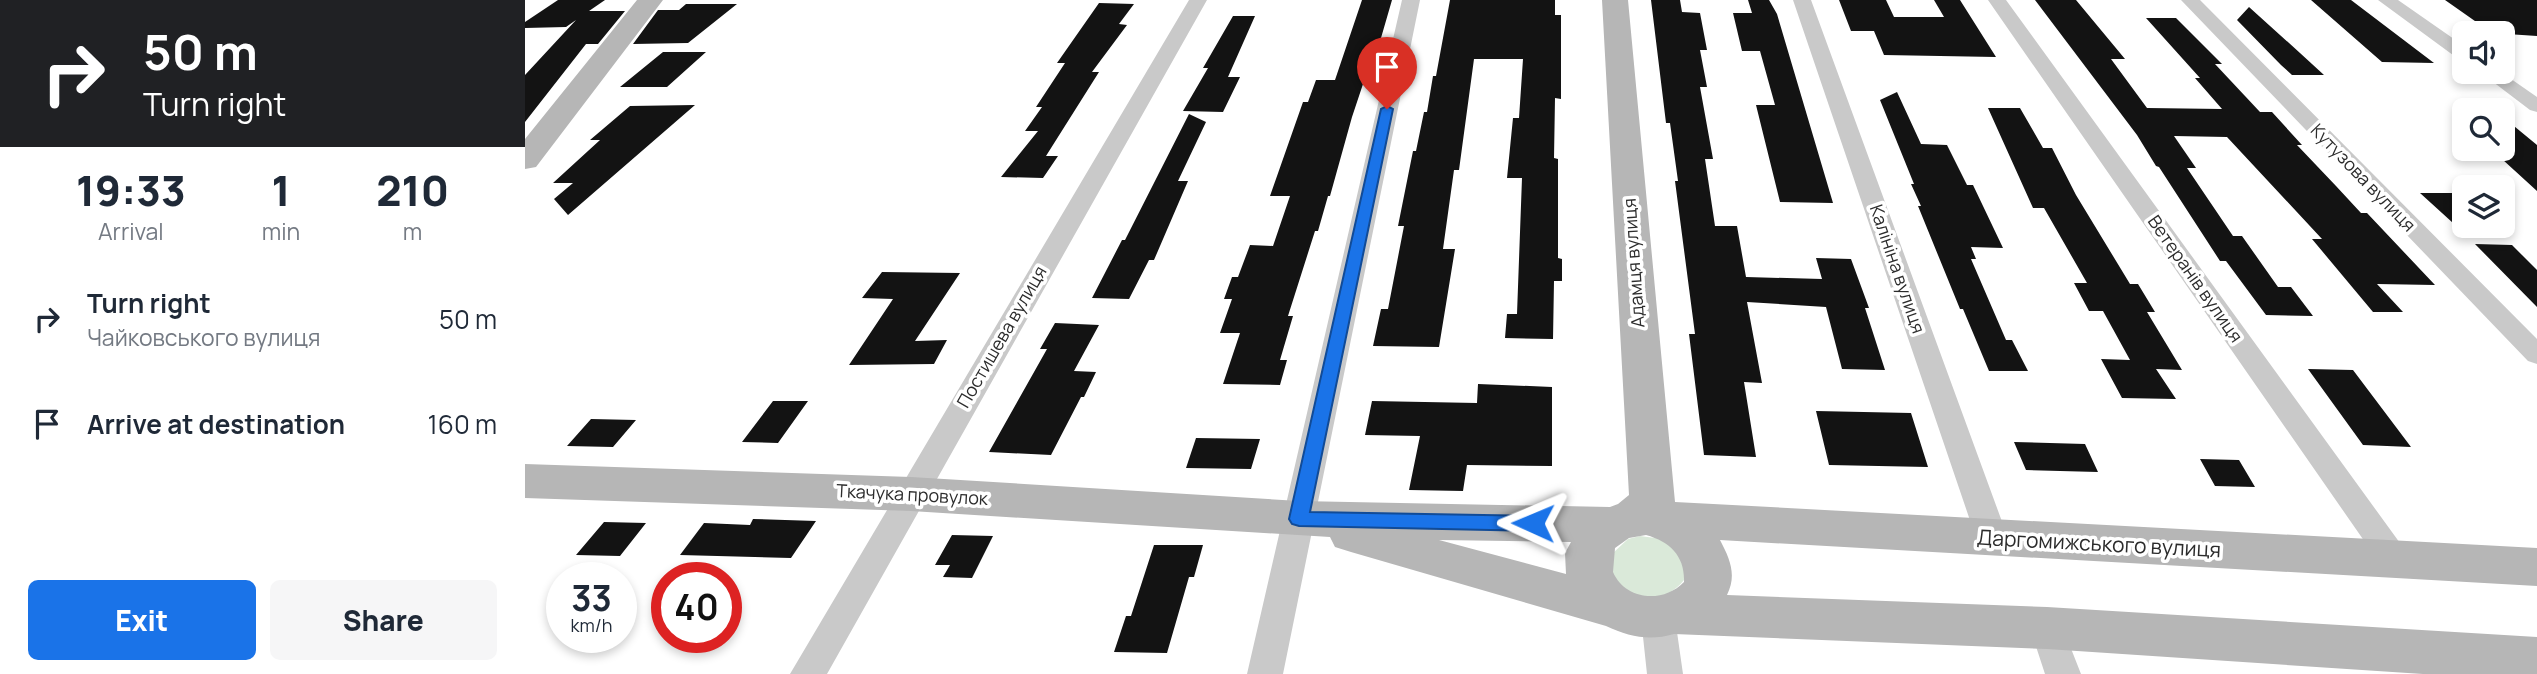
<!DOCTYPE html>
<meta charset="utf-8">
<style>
body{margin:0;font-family:Manrope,sans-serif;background:#f6f6f7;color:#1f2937;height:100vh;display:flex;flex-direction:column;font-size:26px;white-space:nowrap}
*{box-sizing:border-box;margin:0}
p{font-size:23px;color:#747a83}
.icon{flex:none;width:38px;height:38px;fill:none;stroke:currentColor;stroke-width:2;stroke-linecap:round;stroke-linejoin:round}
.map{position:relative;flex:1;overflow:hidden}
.sheet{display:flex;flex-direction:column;background:#fff;width:525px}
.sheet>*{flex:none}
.banner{background:#202124;color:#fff;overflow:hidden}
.controls{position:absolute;left:1927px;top:21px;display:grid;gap:14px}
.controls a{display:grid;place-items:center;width:63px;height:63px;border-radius:10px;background:#fff;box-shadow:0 4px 10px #0003;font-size:35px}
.speed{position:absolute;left:21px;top:562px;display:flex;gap:14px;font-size:35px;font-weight:700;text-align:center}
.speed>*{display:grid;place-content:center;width:91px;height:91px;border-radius:50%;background:#fff;box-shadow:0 4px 10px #0003;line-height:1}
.speed small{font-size:18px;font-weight:400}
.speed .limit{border:10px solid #d22;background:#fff;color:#111}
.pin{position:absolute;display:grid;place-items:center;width:60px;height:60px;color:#fff;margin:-72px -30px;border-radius:50% 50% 50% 0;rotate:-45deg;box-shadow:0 0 7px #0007}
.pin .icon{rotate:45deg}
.me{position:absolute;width:77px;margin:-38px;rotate:271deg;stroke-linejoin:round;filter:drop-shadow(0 0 5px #0008)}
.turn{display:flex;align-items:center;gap:24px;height:147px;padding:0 28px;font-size:32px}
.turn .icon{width:91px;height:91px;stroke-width:2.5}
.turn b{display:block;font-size:49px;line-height:60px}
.eta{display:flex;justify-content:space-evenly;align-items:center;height:119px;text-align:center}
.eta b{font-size:42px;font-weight:800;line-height:49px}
.primary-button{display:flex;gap:14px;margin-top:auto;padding:14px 28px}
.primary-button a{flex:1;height:80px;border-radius:10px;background:#1a73e8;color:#fff;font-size:28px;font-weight:800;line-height:80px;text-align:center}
.primary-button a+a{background:#f6f6f7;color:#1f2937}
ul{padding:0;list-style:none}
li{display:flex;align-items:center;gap:21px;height:105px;padding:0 28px}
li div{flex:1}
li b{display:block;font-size:26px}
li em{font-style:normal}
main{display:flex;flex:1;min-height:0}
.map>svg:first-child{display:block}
</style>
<main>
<section class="sheet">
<div class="banner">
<div class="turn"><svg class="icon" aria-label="right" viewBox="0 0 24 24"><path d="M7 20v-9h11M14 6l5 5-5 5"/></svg><div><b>50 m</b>Turn right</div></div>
</div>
<div class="eta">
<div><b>19:33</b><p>Arrival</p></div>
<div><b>1</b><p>min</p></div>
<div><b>210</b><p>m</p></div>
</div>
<ul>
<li><svg class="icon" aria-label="right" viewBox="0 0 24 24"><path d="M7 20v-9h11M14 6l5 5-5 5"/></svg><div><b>Turn right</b><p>Чайковського вулиця</p></div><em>50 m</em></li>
<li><svg class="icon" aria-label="arrive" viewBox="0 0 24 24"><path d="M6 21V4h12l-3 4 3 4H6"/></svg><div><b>Arrive at destination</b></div><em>160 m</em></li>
</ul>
<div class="primary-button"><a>Exit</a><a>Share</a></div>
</section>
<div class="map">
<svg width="2012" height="674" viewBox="0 0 2012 674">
<rect width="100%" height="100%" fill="#fff"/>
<path fill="#dae9d9" d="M 1115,536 L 1138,539 L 1160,561 L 1159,580 C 1146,597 1122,604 1103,592 C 1098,588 1092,580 1087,575 L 1087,554 L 1103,539 Z"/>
<path fill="#131313" d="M 33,0 L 80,0 L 64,11 L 100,11 L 73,44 L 61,44 L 0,122 L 0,75 L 51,20 L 41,27 L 0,28 L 0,22 Z
M 837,0 L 867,0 L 847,69 L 843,69 L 827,117 L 805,196 L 803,196 L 793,231 L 790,231 L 763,316 L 768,316 L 755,360 L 762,360 L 755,385 L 698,384 L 715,333 L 695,333 L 707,299 L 699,299 L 707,277 L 713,277 L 725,245 L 748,246 L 765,196 L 745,196 L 778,102 L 783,102 L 791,80 L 810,80 Z
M 925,0 L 1030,0 L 1030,15 L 1036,15 L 1036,99 L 1030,98 L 1029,158 L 1033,159 L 1033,258 L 1037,259 L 1037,281 L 1029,281 L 1028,339 L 980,338 L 982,314 L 992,314 L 997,178 L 982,178 L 988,118 L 994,118 L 998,59 L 949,59 L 934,170 L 929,170 L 918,249 L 930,249 L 914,347 L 848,346 L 856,309 L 863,309 L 879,226 L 873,226 L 888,151 L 891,151 L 899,112 L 902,112 L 908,76 L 911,76 Z
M 1126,0 L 1155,0 L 1157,12 L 1175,13 L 1182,50 L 1175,50 L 1182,87 L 1175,87 L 1188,159 L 1180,159 L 1190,226 L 1212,226 L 1221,277 L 1297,279 L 1291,258 L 1326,259 L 1344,308 L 1340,308 L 1360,370 L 1317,369 L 1301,307 L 1222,302 L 1237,383 L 1219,382 L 1231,457 L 1179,455 L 1164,334 L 1170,334 L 1150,181 L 1153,181 L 1145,123 L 1141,123 Z
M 1223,0 L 1244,0 L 1252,14 L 1308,203 L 1255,202 L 1231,105 L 1250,105 L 1235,51 L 1217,51 L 1208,13 L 1227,13 Z
M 1314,0 L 1361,0 L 1369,17 L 1419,17 L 1409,0 L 1435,0 L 1471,57 L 1359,55 L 1349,31 L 1326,31 Z
M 1510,0 L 1551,0 L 1600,59 L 1586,59 L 1622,108 L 1697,109 L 1670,78 L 1675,78 L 1621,18 L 1651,18 L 1697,64 L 1690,64 L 1735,112 L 1747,112 L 1777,145 L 1772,145 L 1811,186 L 1836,213 L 1842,213 L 1910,285 L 1852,284 L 1878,312 L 1848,312 L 1787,239 L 1797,239 L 1702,137 L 1649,136 L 1671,168 L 1662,168 L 1708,236 L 1717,236 L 1753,287 L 1766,287 L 1788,316 L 1741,315 L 1701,261 L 1695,261 L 1634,167 L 1631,166 L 1612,135 Z
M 1786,0 L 1826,0 L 1909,63 L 1857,62 Z
M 1920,0 L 2012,0 L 2012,36 L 1967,33 Z
M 574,3 L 609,4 L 594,24 L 602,25 L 567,72 L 574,72 L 521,156 L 533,156 L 518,178 L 476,177 L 513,131 L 500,131 L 517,107 L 511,107 L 540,63 L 532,63 Z
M 161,4 L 212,4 L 163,43 L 108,44 L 133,10 L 154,10 Z
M 1724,7 L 1775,53 L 1799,75 L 1767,75 L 1756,65 L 1712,20 Z
M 708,16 L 730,16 L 703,77 L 715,77 L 698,112 L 658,111 L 683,68 L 678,68 Z
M 138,52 L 181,52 L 142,87 L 95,87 Z
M 1372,92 L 1396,144 L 1422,145 L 1442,185 L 1448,185 L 1478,248 L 1446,247 L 1451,259 L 1446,259 L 1481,340 L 1487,340 L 1503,371 L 1464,371 L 1438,309 L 1435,309 L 1393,206 L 1396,206 L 1386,184 L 1389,184 L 1355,100 Z
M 170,105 L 43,215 L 29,199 L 48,183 L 28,183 L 75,140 L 65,140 L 105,106 Z
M 1463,108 L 1495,108 L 1518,148 L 1527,148 L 1551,195 L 1605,284 L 1613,284 L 1630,312 L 1622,312 L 1657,370 L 1631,369 L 1651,399 L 1597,398 L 1576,359 L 1605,360 L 1578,311 L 1564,311 L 1549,283 L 1562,283 L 1519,208 L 1508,208 Z
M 664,114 L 681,122 L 653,181 L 663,181 L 629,260 L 624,260 L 604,299 L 567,298 L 597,240 L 600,240 Z
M 1978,117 L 2012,145 L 2012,191 L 1966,149 L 1978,149 Z
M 1895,193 L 1930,193 L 1939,202 L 1939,233 Z
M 1950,244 L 1987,245 L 2012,270 L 2012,307 Z
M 357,272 L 435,273 L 390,341 L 422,340 L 409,364 L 324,365 L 368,299 L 337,298 Z
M 530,323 L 574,325 L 549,371 L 571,372 L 559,397 L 556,397 L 526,455 L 464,452 L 522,349 L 515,349 Z
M 1783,369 L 1828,370 L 1886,447 L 1838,445 Z
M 953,384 L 1027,387 L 1027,466 L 942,465 L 938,491 L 884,490 L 895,436 L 840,435 L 847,401 L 952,403 Z
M 248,401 L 283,401 L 253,443 L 217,442 Z
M 1291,411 L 1386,413 L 1403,467 L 1304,465 Z
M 66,419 L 111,420 L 88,447 L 42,446 Z
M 671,438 L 735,439 L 726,469 L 661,468 Z
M 1489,442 L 1560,444 L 1573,472 L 1501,470 Z
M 1675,459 L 1714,460 L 1730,487 L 1690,486 Z
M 228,519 L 291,521 L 266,558 L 155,555 L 179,523 L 225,525 Z
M 79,522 L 121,523 L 95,556 L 51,555 Z
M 427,535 L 468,536 L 447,578 L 418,577 L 425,565 L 410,565 Z
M 629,545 L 678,545 L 669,577 L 664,577 L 642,653 L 589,652 L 601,616 L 606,616 Z"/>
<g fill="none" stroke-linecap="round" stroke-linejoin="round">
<path fill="#c9c9c9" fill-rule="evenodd" d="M 664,0 L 682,0 L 302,674 L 265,674 Z
M 877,0 L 895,0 L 758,674 L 722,674 Z
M 1268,0 L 1286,0 L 1483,538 L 1478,547 L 1467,551 L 1456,547 L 1451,538 Z
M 1463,0 L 1481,0 L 1880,550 L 1885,559 L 1880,568 L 1869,572 L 1858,568 Z
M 1656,0 L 1675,0 L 2012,339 L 2012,364 L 2003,361 Z
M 1853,0 L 1873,0 L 1939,46 L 1939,60 L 1932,58 Z
M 1955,72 L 1976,72 L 2012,97 L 2012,112 L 2005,110 Z
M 1133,604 L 1145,608 L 1150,618 L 1158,674 L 1122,674 L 1116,618 L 1121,608 Z
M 1522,613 L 1534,618 L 1556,674 L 1520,674 L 1505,628 L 1510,618 Z"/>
<path fill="#b6b6b6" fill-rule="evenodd" d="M 112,0 L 138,0 L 11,167 L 0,169 L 0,139 Z
M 1077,0 L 1103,0 L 1150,502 L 2012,548 L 2012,586 L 1195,540 C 1205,559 1212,575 1202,595 L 1522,607 L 2012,637 L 2012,674 L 1898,674 L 1522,649 L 1149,634 C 1125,641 1104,637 1081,626 L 826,552 L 810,547 L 805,537 L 386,511 L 0,498 L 0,464 L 386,477 L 774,501 L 1085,507 L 1093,504 L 1104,495 ZM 1121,535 C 1146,542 1160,557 1159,582 C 1138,604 1100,600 1088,572 L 1090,548 L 1104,538 ZM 914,540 L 1046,542 L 1040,553 L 1041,574 Z"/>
</g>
<path fill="#1a73e8" stroke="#114b97" stroke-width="2" d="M 862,106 L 868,109 L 785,512 L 1008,516 L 1015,518 L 1017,523 L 1015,529 L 1008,531 L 774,526 L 767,524 L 764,519 L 856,109 Z"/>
<g text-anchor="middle" stroke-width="7" stroke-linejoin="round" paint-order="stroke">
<g font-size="18" fill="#2c2c2c" stroke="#fff">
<text transform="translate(1838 178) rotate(46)" y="6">Кутузова вулиця</text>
<text transform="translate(1109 263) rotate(-94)" y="6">Адамця вулиця</text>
<text transform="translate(1372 269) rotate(71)" y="6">Калініна вулиця</text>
<text transform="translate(1670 279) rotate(55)" y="6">Ветеранів вулиця</text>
<text transform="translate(477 337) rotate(-60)" y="6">Постишева вулиця</text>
<text transform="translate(387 495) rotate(3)" y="6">Ткачука провулок</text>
</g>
<g font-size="21" fill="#2c2c2c" stroke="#fff">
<text transform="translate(1574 544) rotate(3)" y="7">Даргомижського вулиця</text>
</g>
</g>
</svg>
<div class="controls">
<a><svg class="icon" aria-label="sound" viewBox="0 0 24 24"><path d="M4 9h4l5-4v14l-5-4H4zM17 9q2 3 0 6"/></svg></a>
<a><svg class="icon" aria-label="search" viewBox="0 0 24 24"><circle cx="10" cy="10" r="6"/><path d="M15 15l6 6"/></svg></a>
<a><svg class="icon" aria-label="layers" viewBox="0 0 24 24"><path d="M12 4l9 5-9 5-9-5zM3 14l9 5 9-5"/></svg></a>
</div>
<div class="speed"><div>33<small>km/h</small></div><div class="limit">40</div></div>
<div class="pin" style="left:862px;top:109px;background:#d93025"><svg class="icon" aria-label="arrive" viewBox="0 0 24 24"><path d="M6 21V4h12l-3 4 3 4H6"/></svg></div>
<svg class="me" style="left:1008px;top:523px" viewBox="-20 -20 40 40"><path d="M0-17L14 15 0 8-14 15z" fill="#1a73e8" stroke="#fff" stroke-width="4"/></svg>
</div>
</main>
